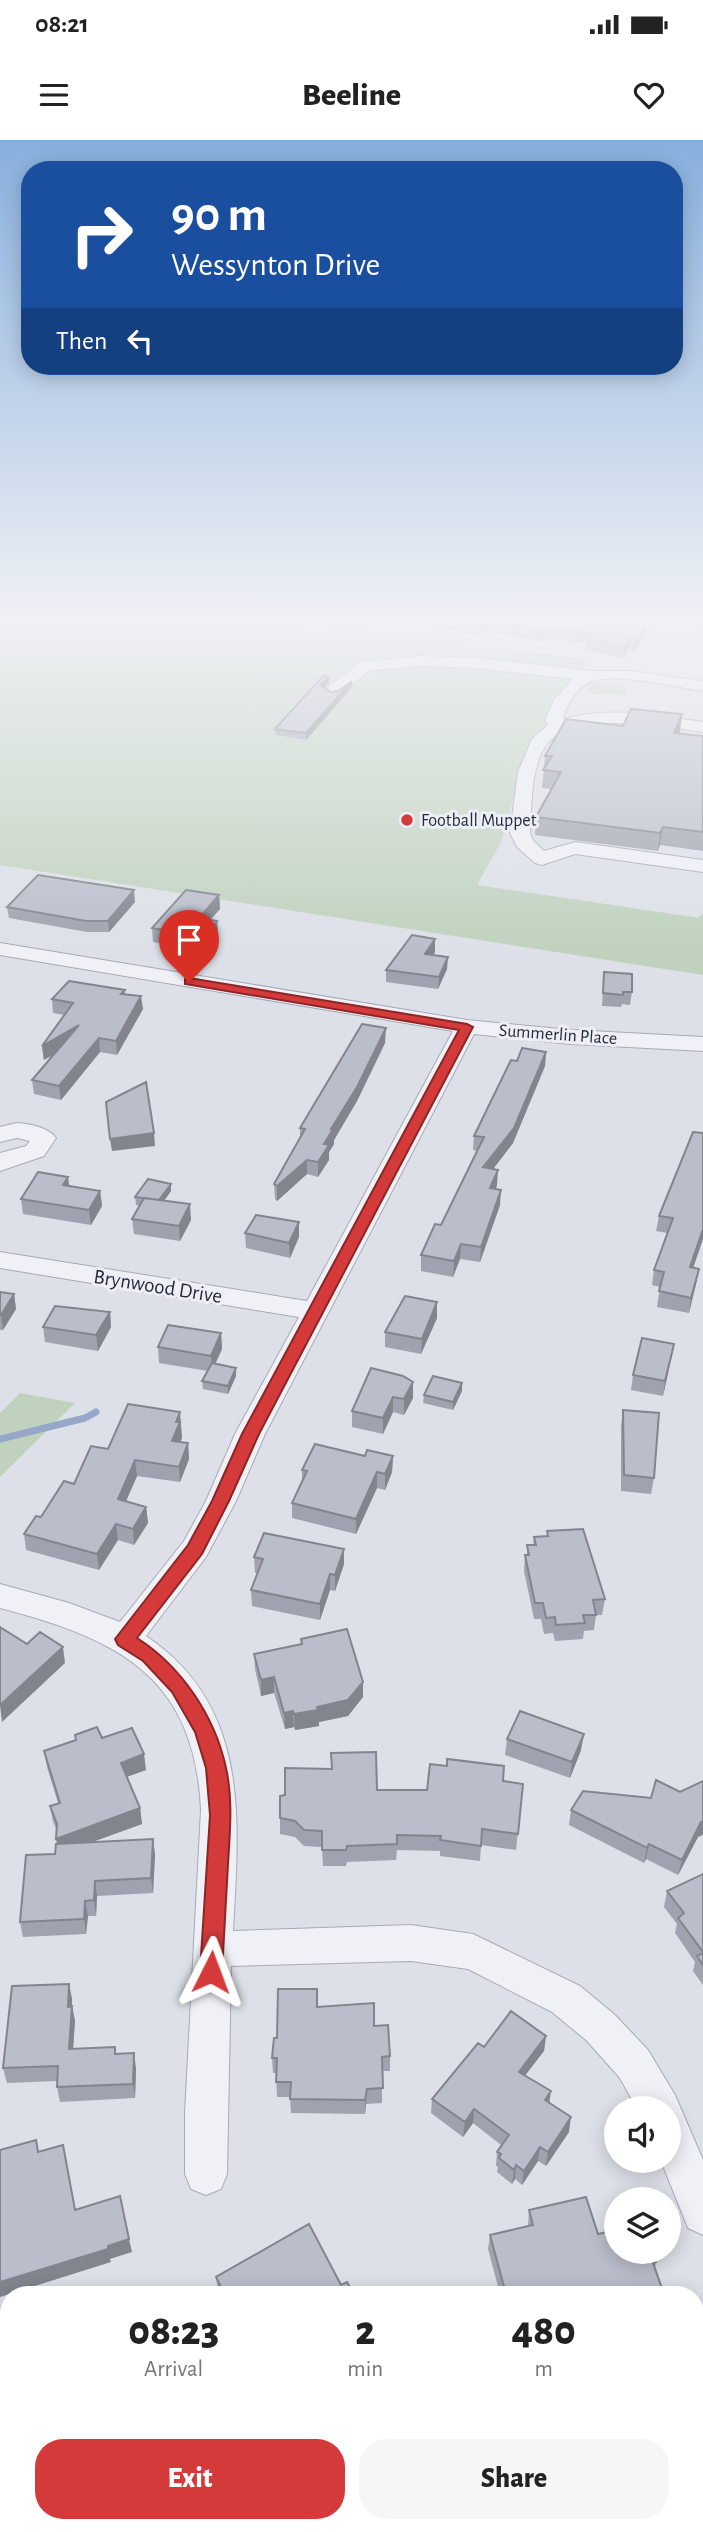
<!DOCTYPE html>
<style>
body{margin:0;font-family:"Alegreya Sans",sans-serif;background:#f6f6f6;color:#222;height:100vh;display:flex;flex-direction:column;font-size:26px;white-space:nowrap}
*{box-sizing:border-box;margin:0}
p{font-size:23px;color:#767676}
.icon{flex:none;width:38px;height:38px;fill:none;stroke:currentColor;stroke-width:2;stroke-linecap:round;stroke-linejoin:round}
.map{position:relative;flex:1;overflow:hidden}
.sheet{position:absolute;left:0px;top:2146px;width:704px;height:247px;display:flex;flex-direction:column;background:#fff;border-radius:28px 28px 0 0;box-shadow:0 4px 18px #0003}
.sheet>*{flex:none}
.hud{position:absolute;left:21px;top:21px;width:662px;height:214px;border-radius:28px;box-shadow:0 4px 18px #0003;background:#1a4fa0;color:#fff;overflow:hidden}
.tools{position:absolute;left:604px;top:1956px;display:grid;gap:14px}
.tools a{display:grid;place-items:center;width:77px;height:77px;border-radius:50%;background:#fff;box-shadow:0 4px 18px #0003;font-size:35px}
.pin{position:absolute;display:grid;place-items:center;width:60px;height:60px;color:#fff;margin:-72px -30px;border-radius:50% 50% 50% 0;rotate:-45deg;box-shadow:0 0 7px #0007}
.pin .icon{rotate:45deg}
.me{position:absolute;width:77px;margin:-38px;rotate:3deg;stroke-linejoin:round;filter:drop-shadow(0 0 5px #0008)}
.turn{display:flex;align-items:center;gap:24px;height:147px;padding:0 35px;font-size:32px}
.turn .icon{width:91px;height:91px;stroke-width:2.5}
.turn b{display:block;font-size:49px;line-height:60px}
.then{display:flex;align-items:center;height:66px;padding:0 35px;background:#0003;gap:14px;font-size:26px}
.eta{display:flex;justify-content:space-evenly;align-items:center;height:119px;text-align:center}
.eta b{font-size:42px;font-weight:800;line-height:49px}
.cta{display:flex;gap:14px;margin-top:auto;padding:14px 35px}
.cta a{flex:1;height:80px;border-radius:28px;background:#d53a3b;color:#fff;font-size:28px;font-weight:800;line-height:80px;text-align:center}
.cta a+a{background:#f6f6f6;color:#222}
.status{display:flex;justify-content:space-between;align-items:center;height:49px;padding:0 35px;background:#fff;direction:ltr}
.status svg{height:19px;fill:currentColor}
header{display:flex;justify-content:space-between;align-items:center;height:91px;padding:0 35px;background:#fff;font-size:32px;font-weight:800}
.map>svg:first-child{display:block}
</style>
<div class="status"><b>08:21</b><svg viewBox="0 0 49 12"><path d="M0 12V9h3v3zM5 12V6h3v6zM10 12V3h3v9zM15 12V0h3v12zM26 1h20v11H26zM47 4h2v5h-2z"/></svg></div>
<header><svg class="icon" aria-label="menu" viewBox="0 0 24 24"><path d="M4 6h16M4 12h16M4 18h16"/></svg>Beeline<svg class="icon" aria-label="heart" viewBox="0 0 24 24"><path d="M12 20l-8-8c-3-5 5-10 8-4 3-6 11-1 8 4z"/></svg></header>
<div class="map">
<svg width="703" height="2392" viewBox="0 0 703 2392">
<rect width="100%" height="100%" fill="#dde0e8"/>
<path fill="#c0d2be" d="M 0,478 L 248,478 L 588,519 L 521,631 L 501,702 L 477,745 L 693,777 L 698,778 L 703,773 L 703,835 L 0,725 Z
M 604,543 L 625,547 L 627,555 L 594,554 L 586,550 L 593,544 Z
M 20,1253 L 75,1263 L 0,1337 L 0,1273 Z"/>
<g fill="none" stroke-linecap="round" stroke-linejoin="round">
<path stroke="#96a7ca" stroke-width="7" d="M 0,1299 L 85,1278 L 96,1272"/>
<defs>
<path id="minor" d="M 571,478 L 623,478 L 703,487 L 703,497 L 578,483 Z
M 420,516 L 476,518 L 592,531 L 630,531 L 703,541 L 703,551 C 678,547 615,533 593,541 C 577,547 567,564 563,579 C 608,566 658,575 703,582 L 703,592 C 666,587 573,569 547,604 C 530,627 532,665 530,693 L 533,700 L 544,711 L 575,702 L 703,720 L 703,732 L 575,714 L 542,725 L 535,723 L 517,707 L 510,693 L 518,632 L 532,599 L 548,585 L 545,581 L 554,560 L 573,539 L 476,528 L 420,526 L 371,530 L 337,555 L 331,556 L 323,551 L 361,522 Z
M 0,803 L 467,880 L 571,890 L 703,897 L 703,911 L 571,904 L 474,894 L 265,1294 L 236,1361 L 206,1417 L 146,1496 C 251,1566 239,1681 233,1791 L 411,1785 L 473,1794 L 580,1846 L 614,1874 L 648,1910 L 675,1955 L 703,2020 L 703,2095 L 688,2088 L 661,2021 L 668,2021 L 668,1969 L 637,1969 L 620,1938 L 586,1900 L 552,1872 L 468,1829 L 411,1821 L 231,1826 L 227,2034 L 221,2049 L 206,2055 L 191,2049 L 185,2034 L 185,1973 L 201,1670 C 195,1536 118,1499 0,1468 L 0,1444 L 69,1463 L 120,1482 L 184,1401 L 206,1361 L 235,1294 L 299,1177 L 0,1128 L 0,1112 L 307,1161 L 453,891 L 0,815 Z
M 17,983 C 30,984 48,987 56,998 L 44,1016 L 0,1031 L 0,1013 L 26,1006 L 30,1001 L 17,998 L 0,1002 L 0,987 Z"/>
</defs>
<use href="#minor" stroke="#a6aab5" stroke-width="2"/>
<use href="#minor" fill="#f0f1f6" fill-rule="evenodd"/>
</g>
<path fill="#a0a3af" d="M 335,478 L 373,478 L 362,490 L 336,485 Z
M 400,478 L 610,478 L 646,493 L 635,511 L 628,510 L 624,518 L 586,510 L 586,503 L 545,499 L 542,501 L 486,491 L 481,496 L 434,488 L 434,485 Z
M 329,543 L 324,548 L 331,552 L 352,547 L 306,600 L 276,595 L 275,589 Z
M 682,574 L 679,593 L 703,596 L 703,711 L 660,705 L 658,711 L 535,695 L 536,677 L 551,649 L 542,648 L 545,616 L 623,586 Z
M 219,755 L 220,769 L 210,780 L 217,781 L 218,794 L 206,811 L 153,802 L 152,788 Z
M 135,762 L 109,792 L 87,792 L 9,778 L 7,767 Z
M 435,799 L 435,812 L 433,815 L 447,829 L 438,849 L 386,842 L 386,830 Z
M 604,832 L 632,852 L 630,865 L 622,864 L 621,867 L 602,866 Z
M 125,850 L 125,855 L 143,869 L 117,915 L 100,912 L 61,960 L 34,954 L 32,940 L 55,914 L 44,920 L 42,906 L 64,875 L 53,873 L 52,859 Z
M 385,903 L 357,961 L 334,1000 L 334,1004 L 329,1012 L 329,1020 L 318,1037 L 307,1034 L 277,1061 L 275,1059 L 274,1044 L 300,997 L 300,988 Z
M 546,912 L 545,926 L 513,1003 L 493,1029 L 497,1045 L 496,1049 L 500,1065 L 480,1122 L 460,1119 L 453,1137 L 421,1131 L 421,1115 L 441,1085 L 477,1011 L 473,1010 L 474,996 L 517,921 Z
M 693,992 L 702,1100 L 693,1128 L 699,1129 L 696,1144 L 689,1173 L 657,1167 L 660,1147 L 652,1145 L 654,1130 L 667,1093 L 656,1091 L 659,1076 Z
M 171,1044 L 171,1051 L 164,1061 L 191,1080 L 180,1101 L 134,1094 L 132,1079 L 140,1066 L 136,1065 L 135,1057 Z
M 69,1046 L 100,1051 L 102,1066 L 91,1085 L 23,1074 L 21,1059 Z
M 299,1082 L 299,1097 L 290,1118 L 246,1108 L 245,1093 Z
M 0,1152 L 14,1154 L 16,1169 L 3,1190 L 0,1190 Z
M 437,1162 L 437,1178 L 421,1214 L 385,1207 L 385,1192 Z
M 110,1172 L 111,1187 L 98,1211 L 45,1202 L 43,1187 Z
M 221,1193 L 222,1209 L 215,1224 L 236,1228 L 236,1236 L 228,1254 L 203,1249 L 202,1241 L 208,1231 L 159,1223 L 158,1207 Z
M 674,1204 L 663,1256 L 631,1250 L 633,1235 Z
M 413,1242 L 413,1258 L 404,1275 L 393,1272 L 383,1294 L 352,1287 L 352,1271 Z
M 462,1243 L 462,1251 L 453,1270 L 423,1263 L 424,1255 Z
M 623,1270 L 654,1338 L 651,1354 L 621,1351 L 621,1286 Z
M 181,1288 L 182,1298 L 180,1302 L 188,1303 L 189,1319 L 180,1342 L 137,1336 L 126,1361 L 146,1367 L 148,1383 L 134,1405 L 118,1400 L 99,1430 L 26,1410 L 24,1394 L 108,1309 Z
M 365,1316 L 393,1316 L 392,1332 L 385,1350 L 377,1348 L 356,1394 L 292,1378 L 292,1363 L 302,1342 L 302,1330 Z
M 547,1391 L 605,1459 L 602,1475 L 596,1475 L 594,1490 L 584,1491 L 583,1499 L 555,1501 L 553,1493 L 544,1494 L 541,1479 L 534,1479 L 524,1431 L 525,1415 L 527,1415 L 527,1405 L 533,1405 L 534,1397 L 547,1396 Z
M 344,1409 L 344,1424 L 335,1451 L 330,1450 L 320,1480 L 252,1466 L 251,1450 L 258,1433 L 255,1433 L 254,1417 Z
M 301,1499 L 363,1557 L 348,1576 L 319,1582 L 319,1586 L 295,1590 L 294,1587 L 285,1589 L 274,1553 L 261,1556 L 255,1529 L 254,1514 L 301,1504 Z
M 75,1595 L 102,1598 L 146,1630 L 127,1637 L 140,1668 L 142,1684 L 92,1702 L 153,1699 L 155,1715 L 153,1753 L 97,1756 L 96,1776 L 88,1776 L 86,1794 L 23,1797 L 20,1782 L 55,1714 L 57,1704 L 57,1691 L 53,1682 L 50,1666 L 58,1663 L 47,1627 L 44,1611 L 76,1600 Z
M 507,1599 L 581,1610 L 570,1638 L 505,1615 Z
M 503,1641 L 523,1644 L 516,1710 L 481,1705 L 480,1721 L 440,1716 L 440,1711 L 397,1710 L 396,1720 L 347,1722 L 346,1726 L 323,1726 L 322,1707 L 304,1706 L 295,1697 L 280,1694 L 280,1678 L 377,1650 L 427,1650 Z
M 571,1670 L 698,1697 L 678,1735 L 646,1719 L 644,1723 L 569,1685 Z
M 703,1734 L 703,1845 L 693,1831 L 695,1822 L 675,1793 L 677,1784 L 664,1767 L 667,1751 Z
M 69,1844 L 72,1859 L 72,1866 L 75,1881 L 73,1909 L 116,1914 L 136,1928 L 135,1958 L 60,1962 L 57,1947 L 57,1941 L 7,1943 L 3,1928 Z
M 374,1886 L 390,1916 L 390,1931 L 382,1931 L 382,1963 L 366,1964 L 365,1974 L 291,1973 L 290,1957 L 277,1957 L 276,1933 L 273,1933 L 272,1918 L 277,1898 Z
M 546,1896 L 544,1911 L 525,1935 L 550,1962 L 569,1992 L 546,2026 L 538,2021 L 522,2045 L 515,2039 L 512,2044 L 497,2032 L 498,2027 L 496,2026 L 497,2012 L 501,2005 L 473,1983 L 463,1997 L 431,1973 L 432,1959 L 484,1907 Z
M 529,2070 L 598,2094 L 656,2122 L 655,2127 L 664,2154 L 500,2154 L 488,2109 L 490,2095 L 528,2086 Z
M 216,2137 L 341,2145 L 354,2154 L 220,2154 L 218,2150 Z
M 9,2201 L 9,2321 L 0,2308 L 0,2281 L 6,2275 L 0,2267 L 0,2209 Z
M 513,2384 L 686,2384 L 694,2392 L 511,2392 Z"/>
<path fill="#82858e" d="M 364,478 L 373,478 L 362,490 L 362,480 Z
M 487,480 L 486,491 L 481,496 L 481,485 Z
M 647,483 L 646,493 L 635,511 L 636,500 Z
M 546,488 L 545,499 L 542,501 L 542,490 Z
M 630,499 L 628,510 L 624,518 L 625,507 Z
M 329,537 L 329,543 L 320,551 L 320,545 Z
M 352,541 L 352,547 L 306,600 L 306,593 Z
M 682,574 L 680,591 L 672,610 L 674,593 Z
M 663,687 L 660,705 L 658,711 L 660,693 Z
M 134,750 L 135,762 L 109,792 L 108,781 Z
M 219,755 L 220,769 L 200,791 L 199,778 Z
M 217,781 L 218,794 L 206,811 L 205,797 Z
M 435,799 L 435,812 L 425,826 L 425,814 Z
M 448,817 L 447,829 L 438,849 L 439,837 Z
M 141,856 L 143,869 L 117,915 L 116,901 Z
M 79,885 L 81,899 L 44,920 L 42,906 Z
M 386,888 L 385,903 L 357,961 L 334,1000 L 334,1004 L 329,1012 L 329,1020 L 318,1037 L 318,1022 L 324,1004 L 331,989 Z
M 99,898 L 100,912 L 61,960 L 59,946 Z
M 546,912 L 545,926 L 513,1003 L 483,1042 L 483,1027 Z
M 154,993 L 155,1006 L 112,1011 L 110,999 Z
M 307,1020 L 307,1034 L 277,1061 L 277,1046 Z
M 498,1030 L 497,1045 L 489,1063 L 490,1048 Z
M 68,1037 L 70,1052 L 63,1045 Z
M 171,1044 L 171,1051 L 158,1069 L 158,1062 Z
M 501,1050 L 500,1065 L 480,1122 L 481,1107 Z
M 100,1051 L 102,1066 L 91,1085 L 89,1070 Z
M 190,1064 L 191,1080 L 180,1101 L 179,1086 Z
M 299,1082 L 299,1097 L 290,1118 L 289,1103 Z
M 703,1089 L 703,1099 L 688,1143 L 690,1127 Z
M 461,1104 L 460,1119 L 453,1137 L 454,1121 Z
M 699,1129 L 696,1144 L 689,1173 L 691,1158 Z
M 14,1154 L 16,1169 L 3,1190 L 1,1175 Z
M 437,1162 L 437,1178 L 421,1214 L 422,1199 Z
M 110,1172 L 111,1187 L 98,1211 L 96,1195 Z
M 221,1193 L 222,1209 L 212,1231 L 211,1216 Z
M 674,1204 L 671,1220 L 663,1256 L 665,1241 Z
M 236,1228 L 236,1236 L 228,1254 L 228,1246 Z
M 413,1242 L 413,1258 L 404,1275 L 404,1259 Z
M 462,1243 L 462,1251 L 453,1270 L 453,1262 Z
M 393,1257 L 393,1272 L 383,1294 L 383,1278 Z
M 180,1272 L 182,1298 L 174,1317 L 172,1301 L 176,1282 Z
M 188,1303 L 189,1319 L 180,1342 L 179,1327 Z
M 393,1316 L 392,1332 L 385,1350 L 385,1334 Z
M 135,1320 L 137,1336 L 120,1375 L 118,1359 Z
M 377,1332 L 377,1348 L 356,1394 L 356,1379 Z
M 146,1367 L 148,1383 L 134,1405 L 133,1389 Z
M 116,1384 L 118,1400 L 99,1430 L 97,1414 Z
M 344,1409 L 344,1424 L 335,1451 L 335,1435 Z
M 330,1434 L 330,1450 L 320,1480 L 320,1464 Z
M 63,1507 L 65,1523 L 2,1582 L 0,1565 Z
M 274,1537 L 274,1553 L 261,1556 L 261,1540 Z
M 363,1542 L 363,1557 L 348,1576 L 319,1582 L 319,1586 L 295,1590 L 294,1574 L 317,1567 Z
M 293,1571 L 294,1587 L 285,1589 L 284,1573 Z
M 584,1594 L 581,1610 L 570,1638 L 572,1622 Z
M 144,1614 L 146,1630 L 123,1638 L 121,1623 Z
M 140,1668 L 142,1684 L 59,1714 L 56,1699 Z
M 703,1681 L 703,1695 L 698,1697 L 678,1735 L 682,1720 L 701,1682 Z
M 153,1699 L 155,1715 L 153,1753 L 151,1738 Z
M 649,1704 L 646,1719 L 644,1723 L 647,1708 Z
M 95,1741 L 97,1756 L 96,1776 L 94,1760 Z
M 85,1761 L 88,1776 L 86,1794 L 84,1779 Z
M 69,1844 L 72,1859 L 71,1882 L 68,1867 Z
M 72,1866 L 75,1881 L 72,1924 L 69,1909 Z
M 546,1896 L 544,1911 L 517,1946 L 519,1932 Z
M 134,1913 L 136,1928 L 135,1958 L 133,1944 Z
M 367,1949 L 366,1964 L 365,1974 L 365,1960 Z
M 551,1951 L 549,1965 L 545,1960 Z
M 474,1969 L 473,1983 L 463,1997 L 465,1982 Z
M 571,1977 L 569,1992 L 546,2026 L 548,2012 Z
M 540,2007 L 538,2021 L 522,2045 L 524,2031 Z
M 516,2025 L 515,2039 L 512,2044 L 514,2030 Z
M 129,2099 L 132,2112 L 110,2119 L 111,2122 L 0,2157 L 0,2142 Z"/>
<path fill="#babecb" stroke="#82858e" stroke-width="2" d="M 438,478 L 610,478 L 647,483 L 636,500 L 630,499 L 625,507 L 587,499 L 591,493 L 546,488 L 542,490 L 487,480 L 481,485 Z
M 323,536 L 329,537 L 320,545 L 331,552 L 339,551 L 352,541 L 306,593 L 275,589 Z
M 631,569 L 682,574 L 674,593 L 703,596 L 703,692 L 663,687 L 660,693 L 536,677 L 561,632 L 543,630 L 552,616 L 545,616 L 566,579 L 623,586 Z
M 38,735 L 134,750 L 108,781 L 86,781 L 7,767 Z
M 186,750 L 219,755 L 199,778 L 217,781 L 205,797 L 152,788 Z
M 412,795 L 435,799 L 425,814 L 448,817 L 439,837 L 386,830 Z
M 604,832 L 632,834 L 632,852 L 623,852 L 623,855 L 603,853 Z
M 69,841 L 125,850 L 121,854 L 141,856 L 116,901 L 99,898 L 59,946 L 32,940 L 79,885 L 42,906 L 73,863 L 52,859 Z
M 362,884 L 386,888 L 357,947 L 331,989 L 333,989 L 324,1004 L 329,1005 L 318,1022 L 307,1020 L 277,1046 L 274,1044 L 305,989 L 300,988 Z
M 522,908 L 546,912 L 514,988 L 483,1027 L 498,1030 L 490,1048 L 501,1050 L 481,1107 L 461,1104 L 454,1121 L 421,1115 L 435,1084 L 441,1085 L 484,997 L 474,996 L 511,920 L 517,921 Z
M 146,942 L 154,993 L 110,999 L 106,962 Z
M 693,992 L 703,993 L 703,1089 L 690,1127 L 699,1129 L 691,1158 L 659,1151 L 664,1132 L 654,1130 L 673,1078 L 659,1076 Z
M 38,1032 L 68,1037 L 63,1045 L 100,1051 L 89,1070 L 21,1059 Z
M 148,1039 L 171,1044 L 159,1060 L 135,1057 Z
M 144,1058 L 190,1064 L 179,1086 L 132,1079 Z
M 256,1075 L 299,1082 L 289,1103 L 245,1093 Z
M 0,1152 L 14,1154 L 1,1175 L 0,1175 Z
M 405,1156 L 437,1162 L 422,1199 L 385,1192 Z
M 55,1166 L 110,1172 L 96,1195 L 43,1187 Z
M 168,1185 L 221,1193 L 211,1216 L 158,1207 Z
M 642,1198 L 674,1204 L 665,1241 L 633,1235 Z
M 212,1223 L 236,1228 L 228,1246 L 202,1241 Z
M 371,1228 L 403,1236 L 413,1242 L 404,1259 L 393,1257 L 383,1278 L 352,1271 Z
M 433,1236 L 462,1243 L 453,1262 L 424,1255 Z
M 128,1264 L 180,1272 L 176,1282 L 180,1282 L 172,1301 L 188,1303 L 179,1327 L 135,1320 L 118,1359 L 146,1367 L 133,1389 L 116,1384 L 97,1414 L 24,1394 L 36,1376 L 41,1377 L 64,1341 L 74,1344 L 91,1306 L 108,1309 Z
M 623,1270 L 659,1273 L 654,1338 L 624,1335 Z
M 315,1304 L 365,1316 L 367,1310 L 393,1316 L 385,1334 L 377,1332 L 356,1379 L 292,1363 L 307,1331 L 302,1330 Z
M 583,1389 L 605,1459 L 593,1460 L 596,1475 L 583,1475 L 585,1483 L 556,1485 L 555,1477 L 546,1478 L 543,1463 L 535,1463 L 525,1415 L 529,1415 L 527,1405 L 536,1405 L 534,1397 L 548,1396 L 547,1391 Z
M 264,1393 L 344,1409 L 335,1435 L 330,1434 L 320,1464 L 251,1450 L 263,1419 L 254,1417 Z
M 0,1487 L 27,1504 L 40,1492 L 63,1507 L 0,1565 Z
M 347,1489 L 363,1542 L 348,1560 L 317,1567 L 318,1570 L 294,1574 L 293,1571 L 284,1573 L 274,1537 L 261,1540 L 254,1514 L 302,1504 L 301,1499 Z
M 520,1571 L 584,1594 L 572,1622 L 507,1599 Z
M 97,1587 L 102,1598 L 132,1588 L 144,1614 L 121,1623 L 140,1668 L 56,1699 L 57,1684 L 50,1666 L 60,1663 L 44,1611 L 76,1600 L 75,1595 Z
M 376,1612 L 377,1650 L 427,1650 L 430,1624 L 447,1626 L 447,1619 L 504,1626 L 503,1641 L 523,1644 L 518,1694 L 482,1689 L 481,1706 L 440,1700 L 441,1696 L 397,1695 L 397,1704 L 347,1706 L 346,1710 L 322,1710 L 322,1691 L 304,1690 L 295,1681 L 280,1678 L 280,1656 L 285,1655 L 285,1628 L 332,1629 L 331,1613 Z
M 656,1640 L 680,1652 L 703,1641 L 703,1681 L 701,1682 L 682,1720 L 649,1704 L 647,1708 L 571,1670 L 583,1651 L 651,1658 Z
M 153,1699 L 151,1738 L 95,1741 L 94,1760 L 85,1761 L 84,1779 L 20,1782 L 26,1715 L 55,1714 L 56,1704 Z
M 703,1734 L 703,1812 L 678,1778 L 684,1773 L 667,1751 Z
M 703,1813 L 703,1825 L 697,1816 Z
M 69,1844 L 68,1867 L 72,1866 L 69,1909 L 115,1907 L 115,1914 L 134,1913 L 133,1944 L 57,1947 L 58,1926 L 3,1928 L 12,1846 Z
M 278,1849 L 317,1849 L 317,1867 L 374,1863 L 374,1886 L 388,1885 L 390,1916 L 382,1917 L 383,1948 L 367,1949 L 365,1960 L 290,1959 L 291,1942 L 276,1942 L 277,1918 L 272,1918 L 274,1898 L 277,1898 Z
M 511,1871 L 546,1896 L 519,1932 L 551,1951 L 545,1960 L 571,1977 L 548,2012 L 540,2007 L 524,2031 L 516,2025 L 514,2030 L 499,2018 L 501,2014 L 497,2012 L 509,1995 L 474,1969 L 465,1982 L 432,1959 L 478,1903 L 484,1907 Z
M 36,2000 L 38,2012 L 63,2005 L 75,2070 L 120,2056 L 129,2099 L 108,2106 L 108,2109 L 0,2142 L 0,2010 Z
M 586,2057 L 598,2094 L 616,2090 L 616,2112 L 652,2112 L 656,2122 L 653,2123 L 664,2154 L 506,2154 L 490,2095 L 533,2085 L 529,2070 Z
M 309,2084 L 341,2145 L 347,2142 L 354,2154 L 224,2154 L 216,2137 Z
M 9,2201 L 9,2273 L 0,2260 L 0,2209 Z
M 9,2273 L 9,2315 L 0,2302 L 0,2281 Z
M 344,2384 L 389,2384 L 391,2392 L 346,2392 Z
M 410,2384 L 449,2384 L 455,2387 L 452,2392 L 406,2392 Z
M 515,2384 L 686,2384 L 695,2390 L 694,2392 L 526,2392 Z"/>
<linearGradient id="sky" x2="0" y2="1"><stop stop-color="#87afdc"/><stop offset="0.59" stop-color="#f0f1f5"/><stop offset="1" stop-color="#f0f1f5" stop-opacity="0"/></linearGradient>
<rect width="703" height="813" fill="url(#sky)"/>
<path fill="#d53a3b" stroke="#8a2626" stroke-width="2" d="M 189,838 L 467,884 L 473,887 L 259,1294 L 229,1361 L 202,1414 L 137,1498 C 181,1526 215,1576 226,1628 C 233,1659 230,1693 228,1724 C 226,1760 224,1796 222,1832 L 219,1839 L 211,1842 L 203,1839 L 200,1832 L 210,1675 L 206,1628 L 195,1592 L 172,1552 L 143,1521 L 118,1505 L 115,1499 L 188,1405 L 212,1361 L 242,1294 L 459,890 L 185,844 L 185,839 Z"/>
<circle fill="#d53a3b" stroke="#edeff5" stroke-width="2.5" cx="407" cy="680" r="7"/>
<g text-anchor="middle" stroke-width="6" stroke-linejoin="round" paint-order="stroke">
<g font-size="18" fill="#262b3f" stroke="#edeff5" text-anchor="start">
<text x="421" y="686">Football Muppet</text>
</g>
<g font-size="18" fill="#262b3f" stroke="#edeff5">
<text transform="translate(558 894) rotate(4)" y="6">Summerlin Place</text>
</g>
<g font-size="21" fill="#262b3f" stroke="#edeff5">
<text transform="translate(158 1146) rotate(9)" y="7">Brynwood Drive</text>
</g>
</g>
</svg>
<div class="tools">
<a><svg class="icon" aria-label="sound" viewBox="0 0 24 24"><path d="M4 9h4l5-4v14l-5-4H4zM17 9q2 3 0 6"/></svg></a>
<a><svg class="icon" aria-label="layers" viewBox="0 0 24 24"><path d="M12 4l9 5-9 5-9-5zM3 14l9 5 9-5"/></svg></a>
</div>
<div class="pin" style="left:189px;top:842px;background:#d93025"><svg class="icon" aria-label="arrive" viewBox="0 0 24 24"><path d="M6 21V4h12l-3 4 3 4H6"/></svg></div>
<svg class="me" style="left:211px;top:1832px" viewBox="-20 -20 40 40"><path d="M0-17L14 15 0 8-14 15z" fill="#d53a3b" stroke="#fff" stroke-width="4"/></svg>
<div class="hud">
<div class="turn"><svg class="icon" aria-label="right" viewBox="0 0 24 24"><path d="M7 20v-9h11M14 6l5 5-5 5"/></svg><div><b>90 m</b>Wessynton Drive</div></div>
<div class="then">Then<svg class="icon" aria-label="left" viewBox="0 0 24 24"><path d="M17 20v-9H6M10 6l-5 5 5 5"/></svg></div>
</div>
<section class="sheet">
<div class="eta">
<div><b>08:23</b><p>Arrival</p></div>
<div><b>2</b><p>min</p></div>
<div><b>480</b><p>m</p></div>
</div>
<div class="cta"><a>Exit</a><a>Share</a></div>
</section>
</div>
